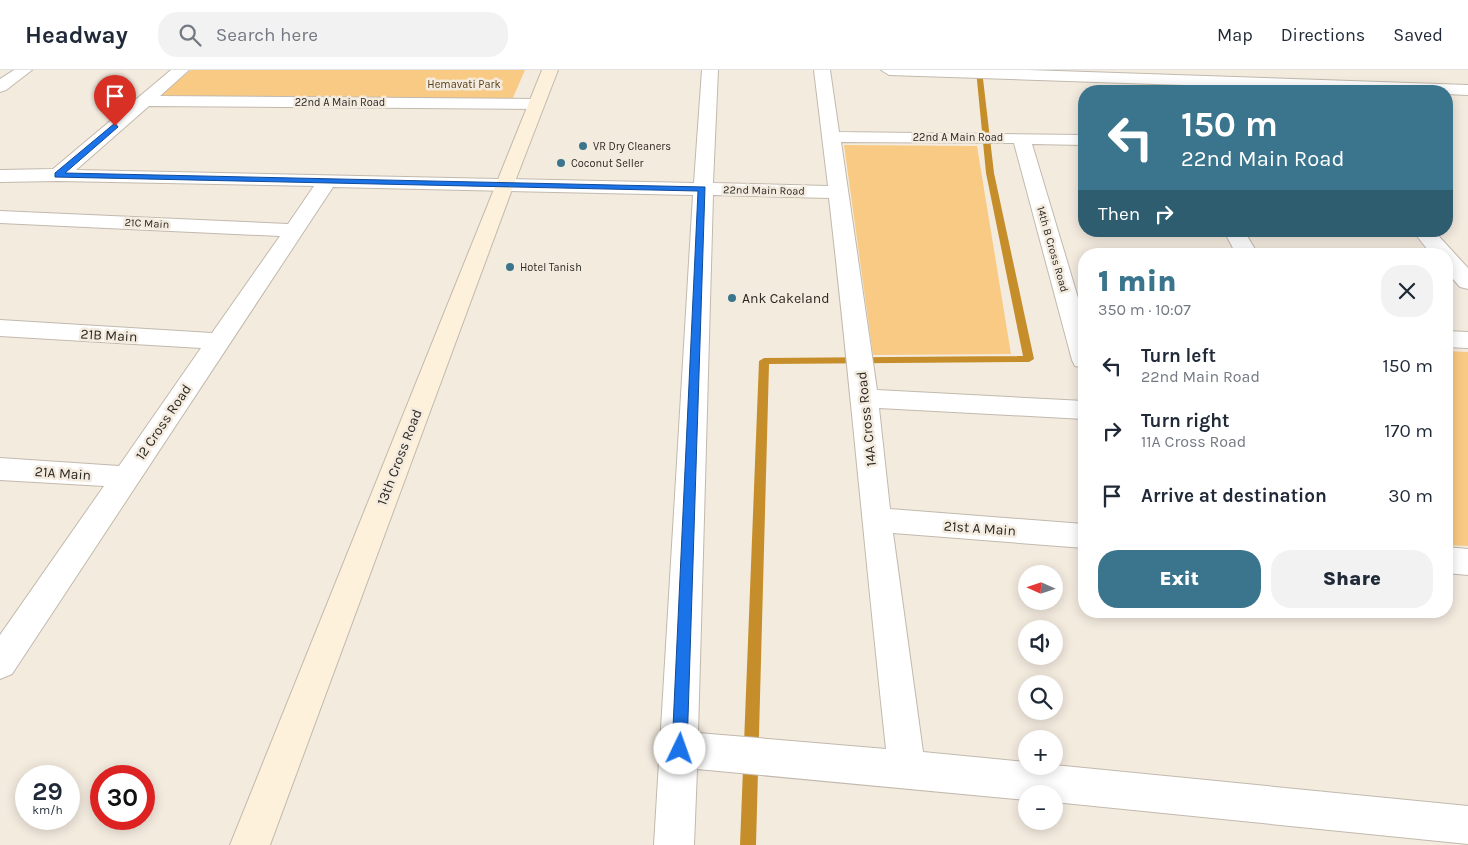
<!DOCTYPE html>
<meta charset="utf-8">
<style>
body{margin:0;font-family:Karla,sans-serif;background:#f2f2f3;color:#1f2937;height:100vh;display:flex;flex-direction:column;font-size:19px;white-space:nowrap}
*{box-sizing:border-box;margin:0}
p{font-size:16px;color:#747a83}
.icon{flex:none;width:28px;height:28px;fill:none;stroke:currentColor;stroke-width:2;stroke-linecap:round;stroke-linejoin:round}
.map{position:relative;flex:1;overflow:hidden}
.drawer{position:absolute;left:1078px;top:178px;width:375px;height:370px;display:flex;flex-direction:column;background:#fff;border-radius:20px;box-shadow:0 2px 12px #0003}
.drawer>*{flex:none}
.guide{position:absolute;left:1078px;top:15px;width:375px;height:152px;border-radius:20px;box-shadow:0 2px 12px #0003;background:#3a758d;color:#fff;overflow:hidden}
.needle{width:32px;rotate:273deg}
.controls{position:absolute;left:1018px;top:495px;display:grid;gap:10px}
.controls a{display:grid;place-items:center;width:45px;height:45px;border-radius:50%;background:#fff;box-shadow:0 2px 12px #0003;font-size:25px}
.speed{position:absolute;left:15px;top:695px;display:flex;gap:10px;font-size:25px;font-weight:700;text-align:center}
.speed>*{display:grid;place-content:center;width:65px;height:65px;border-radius:50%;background:#fff;box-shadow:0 2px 12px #0003;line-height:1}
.speed small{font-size:12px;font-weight:400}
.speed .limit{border:8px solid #d22;background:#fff;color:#111}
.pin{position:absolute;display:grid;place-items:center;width:42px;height:42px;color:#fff;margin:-51px -21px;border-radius:50% 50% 50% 0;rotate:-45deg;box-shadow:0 0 5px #0007}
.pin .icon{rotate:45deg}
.me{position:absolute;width:55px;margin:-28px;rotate:3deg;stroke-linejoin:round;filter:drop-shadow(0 0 4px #0008)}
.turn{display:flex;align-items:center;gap:18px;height:105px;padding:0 20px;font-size:22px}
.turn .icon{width:65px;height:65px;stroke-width:2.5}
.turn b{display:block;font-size:35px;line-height:42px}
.then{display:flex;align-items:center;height:48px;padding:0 20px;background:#0003;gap:10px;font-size:19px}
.round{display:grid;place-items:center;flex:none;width:52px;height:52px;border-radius:20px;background:#f2f2f3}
.summary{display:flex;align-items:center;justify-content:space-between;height:85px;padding:0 20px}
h1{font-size:30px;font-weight:800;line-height:38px;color:#3a758d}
.cta{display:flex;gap:10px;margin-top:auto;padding:10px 20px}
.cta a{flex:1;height:58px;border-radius:20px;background:#3a758d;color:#fff;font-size:20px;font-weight:800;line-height:58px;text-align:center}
.cta a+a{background:#f2f2f3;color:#1f2937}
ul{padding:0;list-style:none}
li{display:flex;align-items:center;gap:15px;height:65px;padding:0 20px}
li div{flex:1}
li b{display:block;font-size:19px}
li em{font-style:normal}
header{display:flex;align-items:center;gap:30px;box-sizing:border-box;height:70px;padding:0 25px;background:#fff;border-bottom:1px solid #e0e1e3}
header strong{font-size:24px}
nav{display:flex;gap:28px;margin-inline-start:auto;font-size:18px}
.search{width:350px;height:45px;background:#f2f2f3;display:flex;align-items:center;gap:12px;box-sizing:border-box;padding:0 18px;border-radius:20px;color:#747a83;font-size:19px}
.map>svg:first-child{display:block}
</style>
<header>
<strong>Headway</strong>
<div class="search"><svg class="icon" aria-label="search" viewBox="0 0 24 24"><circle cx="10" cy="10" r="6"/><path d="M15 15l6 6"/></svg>Search here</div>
<nav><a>Map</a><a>Directions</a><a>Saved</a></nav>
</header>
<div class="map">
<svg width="1468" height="775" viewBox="0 0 1468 775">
<rect width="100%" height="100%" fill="#f4ebdf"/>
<path fill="#f9ca84" d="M 191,0 L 525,0 L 512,30 L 158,27 Z
M 844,75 L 977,76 L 1011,284 L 873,285 Z
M 1446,281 L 1468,282 L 1468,476 L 1446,475 Z"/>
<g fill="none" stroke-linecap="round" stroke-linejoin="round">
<path fill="#c68e2a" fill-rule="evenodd" d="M 976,0 L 982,0 L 994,103 L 1034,289 L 1029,292 L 769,294 L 756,775 L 740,775 L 759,291 L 764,288 L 1023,286 L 986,103 Z"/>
<defs>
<path id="street" d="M 14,0 L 32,0 L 6,20 L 0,22 L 0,9 Z
M 171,0 L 189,0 L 160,26 L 536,29 L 542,30 L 544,34 L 542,38 L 536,39 L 149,36 L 76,100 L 694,113 L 702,0 L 718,0 L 713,113 L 828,116 L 814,0 L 830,0 L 839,62 L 1084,65 L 1084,75 L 1032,74 L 1084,248 L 1084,298 L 1075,296 L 1072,290 L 1014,73 L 841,72 L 877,320 L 1084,331 L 1084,349 L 879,338 L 890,439 L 1084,454 L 1084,478 L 893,463 L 923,682 L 1026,692 L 1026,696 L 1054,695 L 1468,736 L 1468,774 L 1054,732 L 1054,724 L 1026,724 L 1026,730 L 697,699 L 694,775 L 654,775 L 693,125 L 333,117 L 12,604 L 0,609 L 0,565 L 104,416 L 0,410 L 0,388 L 119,396 L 201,278 L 0,266 L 0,250 L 212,263 L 280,166 L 0,153 L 0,141 L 288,154 L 314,116 L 58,111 L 0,112 L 0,100 L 53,99 ZM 713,125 L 829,128 C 850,311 866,495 886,679 L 698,663 Z
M 881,0 L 1028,0 L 1468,15 L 1468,25 L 1446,24 L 1446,21 L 1362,21 L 889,5 Z
M 1224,161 L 1244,161 L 1258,184 L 1236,184 Z
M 1413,161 L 1434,161 L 1468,198 L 1468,219 L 1460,217 L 1446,201 L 1446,184 L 1431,184 Z
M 1446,261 L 1468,262 L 1468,278 L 1446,277 Z
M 1446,477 L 1468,479 L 1468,505 L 1446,503 Z"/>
<path id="secondary" d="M 542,0 L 558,0 L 514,114 L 270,775 L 230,775 Z"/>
</defs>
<use href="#street" stroke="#c2b9ad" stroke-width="2"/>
<use href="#secondary" stroke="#c2b9ad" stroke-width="2"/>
<use href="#street" fill="#fff" fill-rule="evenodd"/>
<use href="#secondary" fill="#fef1dc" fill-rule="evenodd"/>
</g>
<path fill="#1a73e8" stroke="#114b97" d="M 115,53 L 118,57 L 65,103 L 705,117 L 687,679 L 685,684 L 680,686 L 674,684 L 672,679 L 698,121 L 55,107 L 55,103 Z"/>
<g fill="#3a758d" stroke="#f4ebdf" stroke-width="2">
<circle cx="583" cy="76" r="5"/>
<circle cx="561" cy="93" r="5"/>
<circle cx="510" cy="197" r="5"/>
<circle cx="732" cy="228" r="5"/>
</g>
<g text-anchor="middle" stroke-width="5" stroke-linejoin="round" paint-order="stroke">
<g font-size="11" fill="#573f18" stroke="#f4ebdf">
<text x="464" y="18">Hemavati Park</text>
</g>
<g font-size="11" fill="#2b2823" stroke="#f4ebdf">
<text x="340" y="36">22nd A Main Road</text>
<text x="958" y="71">22nd A Main Road</text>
<text transform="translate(764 120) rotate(1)" y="4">22nd Main Road</text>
<text transform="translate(147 153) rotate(3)" y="4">21C Main</text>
<text transform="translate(1053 179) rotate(74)" y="4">14th B Cross Road</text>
</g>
<g font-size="11" fill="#2b2823" stroke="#f4ebdf" text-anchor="start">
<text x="593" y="80">VR Dry Cleaners</text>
<text x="571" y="97">Coconut Seller</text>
<text x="520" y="201">Hotel Tanish</text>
</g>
<g font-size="14" fill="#2b2823" stroke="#f4ebdf" text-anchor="start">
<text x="742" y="233">Ank Cakeland</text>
</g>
<g font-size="14" fill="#2b2823" stroke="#f4ebdf">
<text transform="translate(109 265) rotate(3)" y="5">21B Main</text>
<text transform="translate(866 349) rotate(-96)" y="5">14A Cross Road</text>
<text transform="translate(163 352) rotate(-56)" y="5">12 Cross Road</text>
<text transform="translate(399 387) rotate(-69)" y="5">13th Cross Road</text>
<text transform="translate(63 403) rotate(4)" y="5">21A Main</text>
<text transform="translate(980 458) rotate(4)" y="5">21st A Main</text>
</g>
</g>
</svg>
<div class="controls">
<a><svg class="needle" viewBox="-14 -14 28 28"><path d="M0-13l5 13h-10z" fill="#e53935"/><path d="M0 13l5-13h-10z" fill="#747a83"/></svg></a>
<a><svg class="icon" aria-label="sound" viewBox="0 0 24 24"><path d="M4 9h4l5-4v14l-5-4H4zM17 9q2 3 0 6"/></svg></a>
<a><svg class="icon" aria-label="search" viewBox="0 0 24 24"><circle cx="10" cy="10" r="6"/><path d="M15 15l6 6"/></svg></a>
<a>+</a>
<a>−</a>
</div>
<div class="speed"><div>29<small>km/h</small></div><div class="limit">30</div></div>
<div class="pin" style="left:115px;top:56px;background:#d93025"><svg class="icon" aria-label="arrive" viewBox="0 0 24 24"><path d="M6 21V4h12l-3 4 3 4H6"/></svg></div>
<svg class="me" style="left:680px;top:679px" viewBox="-20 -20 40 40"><circle r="19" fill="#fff"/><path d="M0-13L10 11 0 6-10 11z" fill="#1a73e8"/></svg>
<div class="guide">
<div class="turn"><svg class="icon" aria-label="left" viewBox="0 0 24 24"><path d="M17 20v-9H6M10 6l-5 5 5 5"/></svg><div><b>150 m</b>22nd Main Road</div></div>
<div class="then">Then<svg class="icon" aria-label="right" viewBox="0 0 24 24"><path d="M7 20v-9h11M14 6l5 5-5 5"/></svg></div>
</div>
<section class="drawer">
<div class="summary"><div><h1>1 min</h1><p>350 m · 10:07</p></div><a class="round"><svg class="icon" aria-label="close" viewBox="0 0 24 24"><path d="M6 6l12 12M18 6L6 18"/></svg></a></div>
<ul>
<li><svg class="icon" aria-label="left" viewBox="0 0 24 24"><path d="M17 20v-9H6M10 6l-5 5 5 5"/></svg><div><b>Turn left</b><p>22nd Main Road</p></div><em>150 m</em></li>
<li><svg class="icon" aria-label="right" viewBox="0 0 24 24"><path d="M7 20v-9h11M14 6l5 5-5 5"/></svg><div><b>Turn right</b><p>11A Cross Road</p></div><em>170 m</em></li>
<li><svg class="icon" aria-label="arrive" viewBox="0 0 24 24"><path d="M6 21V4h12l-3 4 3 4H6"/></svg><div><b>Arrive at destination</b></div><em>30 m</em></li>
</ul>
<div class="cta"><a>Exit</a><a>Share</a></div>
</section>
</div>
